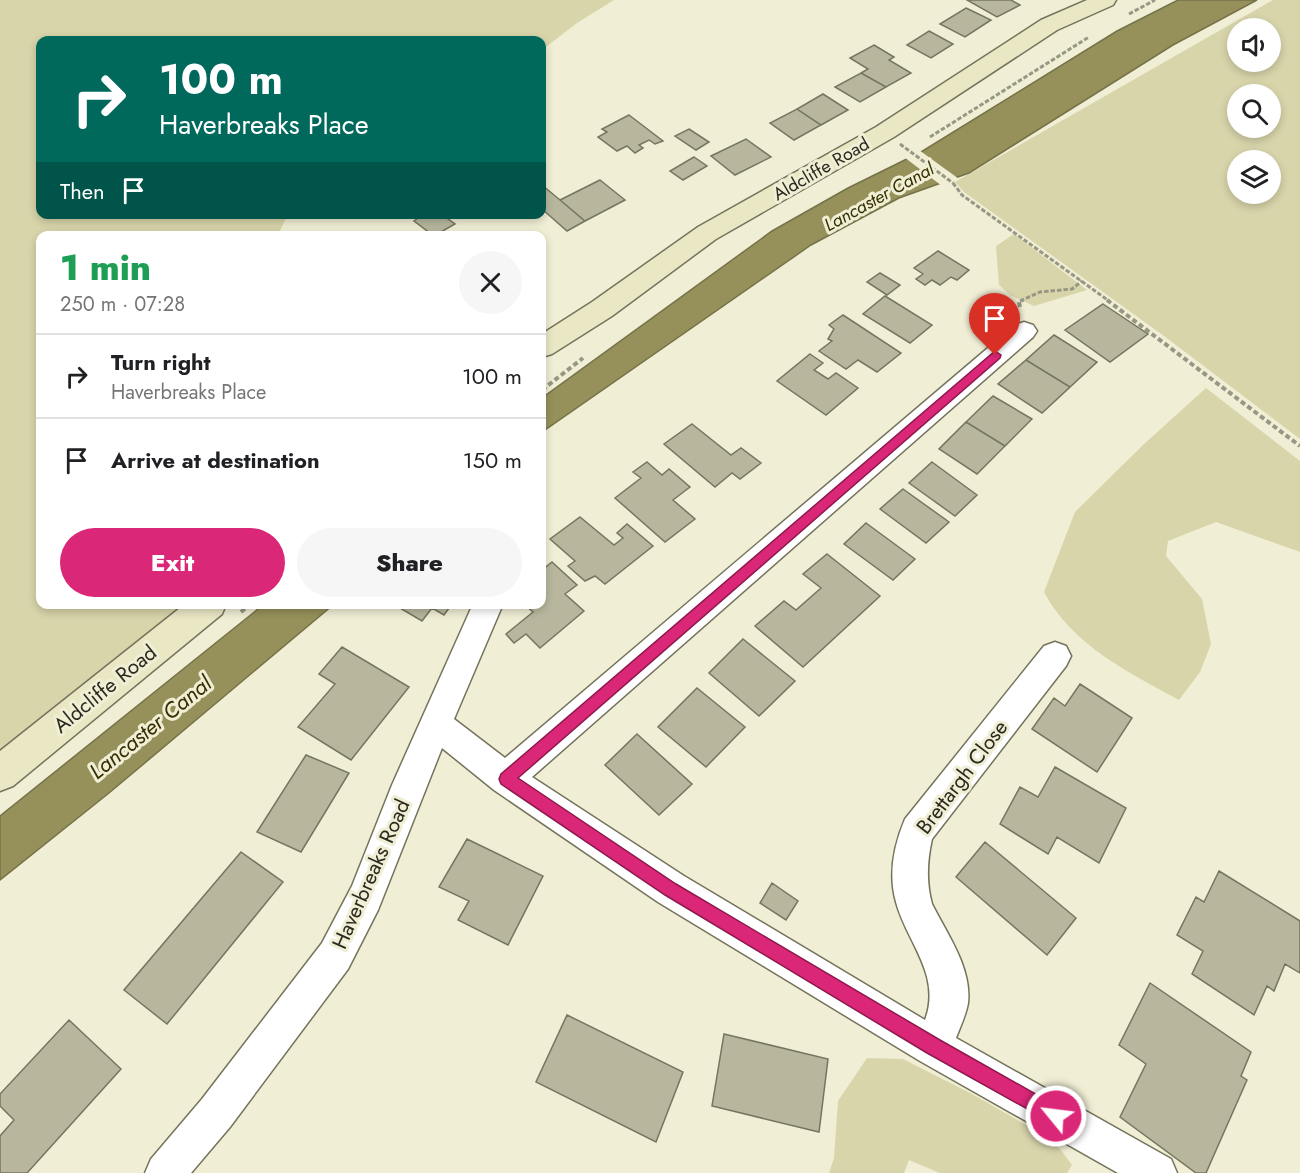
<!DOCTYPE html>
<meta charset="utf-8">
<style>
body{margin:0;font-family:Jost,sans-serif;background:#f6f6f6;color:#202124;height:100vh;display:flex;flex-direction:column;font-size:22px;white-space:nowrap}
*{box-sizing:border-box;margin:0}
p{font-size:20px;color:#757577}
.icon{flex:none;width:33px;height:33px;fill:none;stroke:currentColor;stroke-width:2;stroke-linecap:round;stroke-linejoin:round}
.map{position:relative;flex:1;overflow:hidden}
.panel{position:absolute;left:36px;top:231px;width:510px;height:378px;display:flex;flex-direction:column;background:#fff;border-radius:12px;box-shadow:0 3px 9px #0003}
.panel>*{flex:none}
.hud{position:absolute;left:36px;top:36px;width:510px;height:183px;border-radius:12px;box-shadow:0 3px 9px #0003;background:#00695c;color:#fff;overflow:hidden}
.tools{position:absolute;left:1227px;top:18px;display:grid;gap:12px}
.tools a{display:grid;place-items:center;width:54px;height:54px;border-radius:50%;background:#fff;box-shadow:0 3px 9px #0003;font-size:30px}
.pin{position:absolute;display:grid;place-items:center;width:51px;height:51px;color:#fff;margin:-62px -26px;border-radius:50% 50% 50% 0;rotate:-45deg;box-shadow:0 0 6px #0007}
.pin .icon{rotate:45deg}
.me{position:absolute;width:66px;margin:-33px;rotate:299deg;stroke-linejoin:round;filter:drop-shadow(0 0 4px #0008)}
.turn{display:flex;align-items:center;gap:21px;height:126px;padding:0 24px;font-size:27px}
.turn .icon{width:78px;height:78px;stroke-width:2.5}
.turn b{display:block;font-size:42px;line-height:51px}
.then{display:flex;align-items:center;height:57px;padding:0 24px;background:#0003;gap:12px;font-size:22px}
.round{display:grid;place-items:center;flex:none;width:63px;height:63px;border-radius:32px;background:#f6f6f6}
.head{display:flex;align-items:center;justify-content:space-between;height:102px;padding:0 24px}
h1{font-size:36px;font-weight:800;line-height:45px;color:#1e9e55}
.cta{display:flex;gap:12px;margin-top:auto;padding:12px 24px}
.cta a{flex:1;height:69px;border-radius:36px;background:#db2777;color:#fff;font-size:24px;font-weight:800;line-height:69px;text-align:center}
.cta a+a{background:#f6f6f6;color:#202124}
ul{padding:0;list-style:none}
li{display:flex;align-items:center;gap:18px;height:84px;padding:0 24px;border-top:2px solid #e0e0e0}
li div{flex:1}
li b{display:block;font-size:22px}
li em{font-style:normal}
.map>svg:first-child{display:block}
</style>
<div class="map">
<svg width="1300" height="1173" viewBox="0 0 1300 1173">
<rect width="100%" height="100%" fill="#f0eed4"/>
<path fill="#d8d5ab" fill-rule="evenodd" d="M 0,0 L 614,0 L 577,23 L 542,50 L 542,40 L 40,40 L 40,214 L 292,215 L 287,216 L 278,235 L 40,236 L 40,604 L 189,605 L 0,750 Z
M 1273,0 L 1300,0 L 1300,439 L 1164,336 L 964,192 L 955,182 ZM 1238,28 L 1270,28 L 1270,62 L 1238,62 ZM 1238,94 L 1270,94 L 1270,128 L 1238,128 ZM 1238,160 L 1270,160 L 1270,194 L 1238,194 Z
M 1014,234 L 1087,290 L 1034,306 L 1010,295 L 999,285 L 996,246 Z
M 1206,388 L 1300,461 L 1300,552 L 1216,522 L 1168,541 L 1166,556 L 1202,599 L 1211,644 L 1200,672 L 1179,700 C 1128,672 1072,645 1044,592 L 1075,512 L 1143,445 Z
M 867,1058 L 903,1059 L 972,1094 L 1054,1141 L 1072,1165 L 1067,1173 L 940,1173 L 909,1160 L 904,1173 L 829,1173 L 834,1158 L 838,1101 Z"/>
<path fill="#96915b" stroke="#767249" stroke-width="1.5" d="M 1178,0 L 1257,0 L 1173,45 L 969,173 L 899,198 L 811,245 L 542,432 L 542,398 L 772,231 L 848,188 L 921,152 L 1117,31 Z
M 263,605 L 333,605 L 109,793 L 0,880 L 0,816 Z"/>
<path fill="#f0eed4" d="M 919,150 L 959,179 L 942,186 L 904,157 Z"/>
<path fill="#b8b79e" stroke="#76755e" stroke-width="1.5" d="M 967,0 L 1011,0 L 1020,5 L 997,17 Z
M 966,8 L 991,20 L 965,37 L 940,24 Z
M 929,31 L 953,44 L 931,58 L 907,45 Z
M 874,45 L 894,57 L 889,60 L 911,73 L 886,87 L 861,73 L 868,69 L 850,58 Z
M 861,73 L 886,87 L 860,102 L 835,87 Z
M 823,94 L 848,110 L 821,125 L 797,109 Z
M 797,109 L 821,125 L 794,140 L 770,123 Z
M 629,115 L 663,141 L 655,144 L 649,140 L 639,145 L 643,148 L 635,153 L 627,146 L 617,151 L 598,137 L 607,132 L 602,129 Z
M 689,129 L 709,142 L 696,150 L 675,136 Z
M 746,139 L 771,157 L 735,175 L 711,156 Z
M 694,157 L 707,166 L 683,180 L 670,171 Z
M 600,180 L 625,200 L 585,221 L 560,200 Z
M 542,185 L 560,200 L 585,221 L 567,231 L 542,209 Z
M 424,214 L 441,214 L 455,224 L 434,236 L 414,221 Z
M 938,251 L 969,270 L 957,280 L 951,277 L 940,285 L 932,280 L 925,285 L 916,279 L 923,274 L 914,268 Z
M 880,273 L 900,285 L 887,295 L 867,282 Z
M 885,296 L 932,325 L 910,343 L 863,314 Z
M 1103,304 L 1148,334 L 1110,362 L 1065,330 Z
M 843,315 L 901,353 L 877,372 L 858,360 L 846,369 L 819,351 L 832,341 L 828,339 L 834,329 L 829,325 Z
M 1054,335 L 1097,362 L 1070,387 L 1026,360 Z
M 810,354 L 823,363 L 814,370 L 828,379 L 836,373 L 858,388 L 826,415 L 777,381 Z
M 1026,360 L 1070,387 L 1042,413 L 998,384 Z
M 993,396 L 1032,419 L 1005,446 L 966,422 Z
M 966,422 L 1005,446 L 977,474 L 939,449 Z
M 692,424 L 731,455 L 741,448 L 761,463 L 740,479 L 732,473 L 715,487 L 664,444 Z
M 647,462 L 662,475 L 669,469 L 690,487 L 673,500 L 695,519 L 665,542 L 615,498 L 641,478 L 633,472 Z
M 932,462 L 977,495 L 955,516 L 909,483 Z
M 903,489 L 949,522 L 926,543 L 880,509 Z
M 580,517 L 614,545 L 623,538 L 617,533 L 627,524 L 653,546 L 605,584 L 595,576 L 585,581 L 568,566 L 575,561 L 550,539 Z
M 866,523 L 915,559 L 893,580 L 844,544 Z
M 827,554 L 880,596 L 803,667 L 755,626 L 784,601 L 796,610 L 821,588 L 803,574 Z
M 552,562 L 577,585 L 565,594 L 584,611 L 540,648 L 526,634 L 514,643 L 506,634 L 533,612 L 524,604 L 542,604 L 542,570 Z
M 403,604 L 452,604 L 444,615 L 432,608 L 422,621 L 400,608 Z
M 743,639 L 795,681 L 759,716 L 709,673 Z
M 342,647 L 409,687 L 351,760 L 298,727 L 335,684 L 319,674 Z
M 1080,684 L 1132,718 L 1097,772 L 1032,729 L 1054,698 L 1065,706 Z
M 697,688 L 745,727 L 706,767 L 658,727 Z
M 637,734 L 692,784 L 659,815 L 605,765 Z
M 306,755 L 349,773 L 301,852 L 257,832 Z
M 1055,767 L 1126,808 L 1099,863 L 1057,837 L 1048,854 L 1000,824 L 1020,787 L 1038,797 Z
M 467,839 L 543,876 L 508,945 L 458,920 L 469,901 L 439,887 Z
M 985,842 L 1076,918 L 1047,955 L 956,877 Z
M 241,852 L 283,882 L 167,1024 L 124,990 Z
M 1219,871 L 1300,921 L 1300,973 L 1285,964 L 1274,991 L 1267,986 L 1254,1015 L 1192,974 L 1203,951 L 1177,935 L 1196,897 L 1204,902 Z
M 772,883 L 798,901 L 786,920 L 760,903 Z
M 1150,983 L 1251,1052 L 1241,1076 L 1247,1080 L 1206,1173 L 1196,1173 L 1120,1117 L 1146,1064 L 1119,1045 Z
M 567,1015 L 683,1072 L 656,1142 L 536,1082 Z
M 69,1020 L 121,1069 L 27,1173 L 0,1173 L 0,1136 L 14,1120 L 0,1106 L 0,1094 Z
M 724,1034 L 828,1059 L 819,1132 L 712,1106 Z"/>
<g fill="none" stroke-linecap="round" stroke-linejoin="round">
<defs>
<path id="street" d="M 1024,322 L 1033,325 L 1037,331 L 1033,337 L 532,777 L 684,876 L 925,1020 C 942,975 907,943 896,902 C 888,874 894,845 905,819 L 1044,646 L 1055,642 L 1066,646 L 1071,656 L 1066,666 L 932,839 C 927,861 926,882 932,904 C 947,934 972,968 968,1003 C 966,1015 960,1027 956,1038 L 1171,1159 L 1177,1173 L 1118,1173 L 920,1061 L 658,902 L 494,790 L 442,748 L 378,910 L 348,969 L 230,1127 L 191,1173 L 145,1173 L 151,1159 L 202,1099 L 322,943 L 352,886 L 392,785 L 473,604 L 503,604 L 454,719 L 505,758 L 1015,325 Z"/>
<path id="secondary" d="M 1087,0 L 1116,0 L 1113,5 L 1057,30 L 894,137 L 716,239 L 612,316 L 552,354 L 542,357 L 542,334 L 592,302 L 698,227 L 876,127 L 1041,20 Z
M 185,604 L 226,604 L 222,614 L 13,786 L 0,791 L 0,751 Z"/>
</defs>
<use href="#street" stroke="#75735c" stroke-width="3"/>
<use href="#secondary" stroke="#75735c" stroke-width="3"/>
<path stroke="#989784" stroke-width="3" stroke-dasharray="4.5 2" stroke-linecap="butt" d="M 1129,14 L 1155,0
M 930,137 L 1089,37
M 953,183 L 962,195 L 1109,301
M 1020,301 L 1040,292 L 1072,289 L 1082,281"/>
<path stroke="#989784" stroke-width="4" stroke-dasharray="5 3" stroke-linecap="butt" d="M 1107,300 L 1300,446
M 1020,307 L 1019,302 L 1023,300
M 542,390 L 583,358
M 241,612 L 250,604"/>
<use href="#street" fill="#fff" fill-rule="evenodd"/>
<use href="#secondary" fill="#eae7c5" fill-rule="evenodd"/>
<path stroke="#989784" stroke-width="3" stroke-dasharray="4.5 2" stroke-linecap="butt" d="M 900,144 L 953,183"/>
</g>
<path fill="#db2777" stroke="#8e194d" stroke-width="1.5" d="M 995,351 L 1001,355 L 1000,358 L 518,778 L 676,884 L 940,1040 L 1062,1109 L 1065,1116 L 1062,1122 L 1056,1125 L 927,1053 L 665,895 L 501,784 L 499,779 L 501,774 Z"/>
<g text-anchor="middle" stroke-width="6" stroke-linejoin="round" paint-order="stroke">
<g font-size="18" fill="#2b2a20" stroke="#f0eed4">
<text transform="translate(821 169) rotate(-30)" y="6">Aldcliffe Road</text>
</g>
<g font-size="18" font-style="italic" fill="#343002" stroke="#f0eed4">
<text transform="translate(879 197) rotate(-29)" y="6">Lancaster Canal</text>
</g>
<g font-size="21" fill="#2b2a20" stroke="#f0eed4">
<text transform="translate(105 689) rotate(-39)" y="7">Aldcliffe Road</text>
<text transform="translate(962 777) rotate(-53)" y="7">Brettargh Close</text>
<text transform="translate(371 874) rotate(-66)" y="7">Haverbreaks Road</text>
</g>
<g font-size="22" font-style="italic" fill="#343002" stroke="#f0eed4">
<text transform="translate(150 727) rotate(-39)" y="8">Lancaster Canal</text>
</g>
</g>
</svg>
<div class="tools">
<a><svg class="icon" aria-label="sound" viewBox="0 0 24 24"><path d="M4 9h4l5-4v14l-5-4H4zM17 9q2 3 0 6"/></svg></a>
<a><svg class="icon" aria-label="search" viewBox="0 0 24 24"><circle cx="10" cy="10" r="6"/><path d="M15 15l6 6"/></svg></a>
<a><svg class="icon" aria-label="layers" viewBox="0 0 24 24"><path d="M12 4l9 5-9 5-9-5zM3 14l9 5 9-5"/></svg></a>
</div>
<div class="pin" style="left:995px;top:355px;background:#d93025"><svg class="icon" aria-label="arrive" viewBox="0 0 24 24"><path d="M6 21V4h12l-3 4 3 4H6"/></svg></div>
<svg class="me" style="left:1056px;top:1116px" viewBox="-20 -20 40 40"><circle r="17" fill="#db2777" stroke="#fff" stroke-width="3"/><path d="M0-11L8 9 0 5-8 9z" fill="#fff"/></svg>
<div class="hud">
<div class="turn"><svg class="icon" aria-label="right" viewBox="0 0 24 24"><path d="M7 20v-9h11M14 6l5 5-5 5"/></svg><div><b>100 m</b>Haverbreaks Place</div></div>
<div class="then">Then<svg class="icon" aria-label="arrive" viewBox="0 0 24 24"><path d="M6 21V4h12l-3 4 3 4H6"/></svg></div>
</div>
<section class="panel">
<div class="head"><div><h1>1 min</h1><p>250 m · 07:28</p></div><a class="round"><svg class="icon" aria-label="close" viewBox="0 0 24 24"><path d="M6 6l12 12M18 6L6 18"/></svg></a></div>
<ul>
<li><svg class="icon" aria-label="right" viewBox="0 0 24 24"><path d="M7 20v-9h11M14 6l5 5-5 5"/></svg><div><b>Turn right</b><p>Haverbreaks Place</p></div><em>100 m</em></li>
<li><svg class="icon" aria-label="arrive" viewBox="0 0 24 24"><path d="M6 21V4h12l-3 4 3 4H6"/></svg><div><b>Arrive at destination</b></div><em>150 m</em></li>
</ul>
<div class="cta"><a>Exit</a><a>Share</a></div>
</section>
</div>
